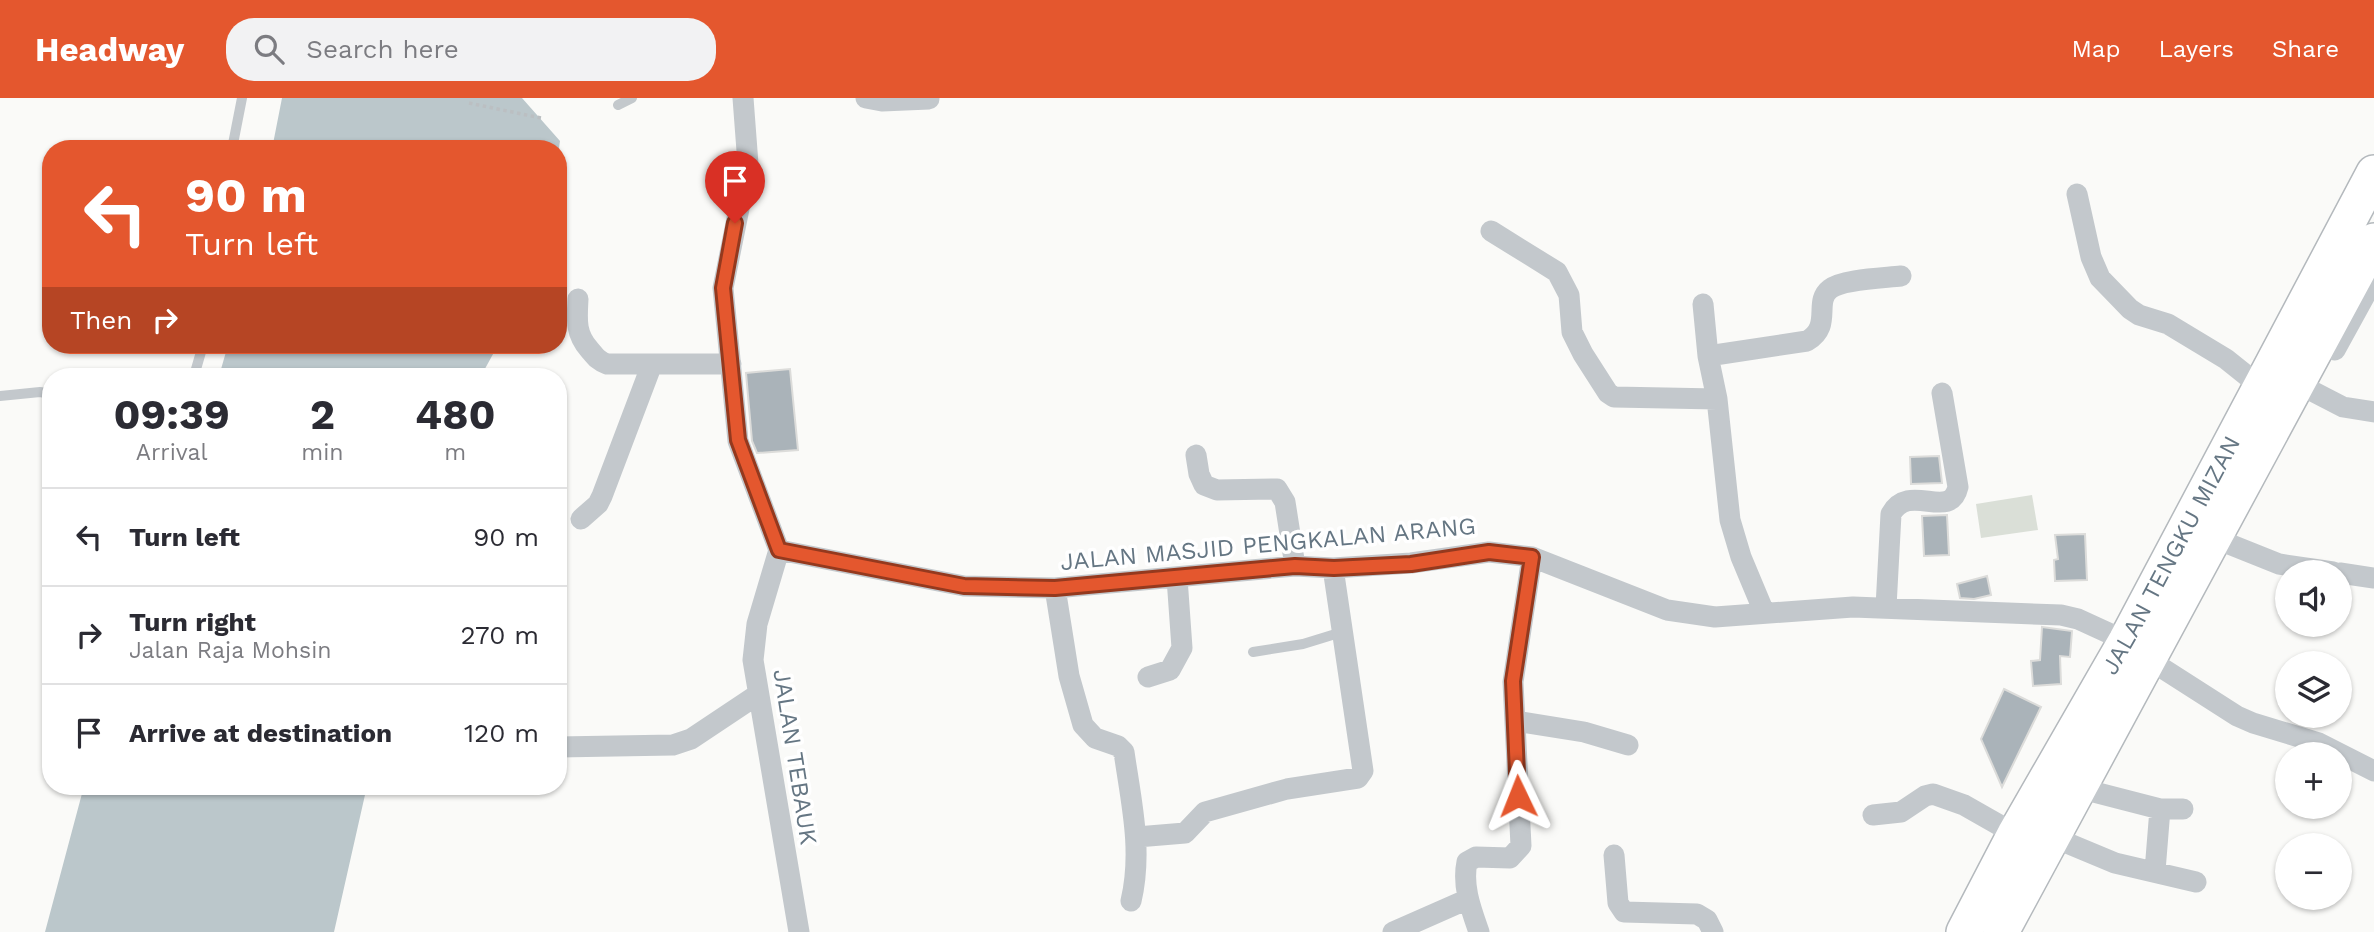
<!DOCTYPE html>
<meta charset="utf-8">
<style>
body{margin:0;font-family:"Work Sans",sans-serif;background:#f2f2f3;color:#2b2b33;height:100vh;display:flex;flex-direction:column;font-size:26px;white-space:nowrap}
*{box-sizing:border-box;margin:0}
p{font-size:23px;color:#7c7c81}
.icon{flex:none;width:38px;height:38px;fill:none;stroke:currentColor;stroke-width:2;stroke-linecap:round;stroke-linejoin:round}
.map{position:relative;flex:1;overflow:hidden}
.details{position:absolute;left:42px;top:270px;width:525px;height:427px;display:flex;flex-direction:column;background:#fff;border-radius:28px;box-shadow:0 2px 5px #0004}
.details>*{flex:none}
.banner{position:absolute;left:42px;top:42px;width:525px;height:214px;border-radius:28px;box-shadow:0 2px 5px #0004;background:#e4572e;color:#fff;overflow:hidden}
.fabs{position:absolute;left:2275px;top:462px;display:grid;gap:14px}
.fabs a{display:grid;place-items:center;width:77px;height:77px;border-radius:50%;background:#fff;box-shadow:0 2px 5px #0004;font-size:35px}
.pin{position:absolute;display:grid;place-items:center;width:60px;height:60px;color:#fff;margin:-72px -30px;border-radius:50% 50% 50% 0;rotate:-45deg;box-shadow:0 0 7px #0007}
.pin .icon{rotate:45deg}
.me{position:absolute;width:77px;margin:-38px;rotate:358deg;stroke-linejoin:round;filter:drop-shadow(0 0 5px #0008)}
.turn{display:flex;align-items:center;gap:24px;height:147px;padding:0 28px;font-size:32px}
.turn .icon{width:91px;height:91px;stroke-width:2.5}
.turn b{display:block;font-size:49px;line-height:60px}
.then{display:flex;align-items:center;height:66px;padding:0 28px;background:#0003;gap:14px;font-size:26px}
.eta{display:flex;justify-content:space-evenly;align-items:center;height:119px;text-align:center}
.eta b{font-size:42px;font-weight:700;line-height:49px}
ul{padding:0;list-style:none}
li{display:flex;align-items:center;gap:21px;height:98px;padding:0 28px;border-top:2px solid #e1e1e2}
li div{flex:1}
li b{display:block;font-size:26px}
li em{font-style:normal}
header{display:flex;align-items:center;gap:42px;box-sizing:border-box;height:98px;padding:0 35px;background:#e4572e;color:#fff}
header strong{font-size:33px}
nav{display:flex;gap:38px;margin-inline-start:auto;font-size:24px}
.search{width:490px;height:63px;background:#f2f2f3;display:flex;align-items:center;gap:18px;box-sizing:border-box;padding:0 24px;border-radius:28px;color:#7c7c81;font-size:26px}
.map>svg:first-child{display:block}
</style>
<header>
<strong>Headway</strong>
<div class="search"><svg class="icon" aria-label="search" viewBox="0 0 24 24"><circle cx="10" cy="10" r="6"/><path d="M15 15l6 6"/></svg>Search here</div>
<nav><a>Map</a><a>Layers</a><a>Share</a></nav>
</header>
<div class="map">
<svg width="2374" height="834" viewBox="0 0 2374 834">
<rect width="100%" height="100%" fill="#fafaf8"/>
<path fill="#dadfd7" d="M 2032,397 L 2038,432 L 1981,440 L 1976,406 Z"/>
<path fill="#bbc7cb" d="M 282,0 L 522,0 L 560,43 L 558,57 L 558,51 L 272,51 Z
M 228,247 L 498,247 L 481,278 L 219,278 Z
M 84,688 L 367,688 L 334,834 L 45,834 Z"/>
<path fill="#aab3b9" stroke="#dcdcda" stroke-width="2" d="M 790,271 L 798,352 L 757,355 L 752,343 L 746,275 Z
M 1939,358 L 1942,385 L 1911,386 L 1910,359 Z
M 1947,417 L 1949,457 L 1924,458 L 1922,418 Z
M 2085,436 L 2087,482 L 2055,483 L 2054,462 L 2058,461 L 2055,437 Z
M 1987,478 L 1991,497 L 1974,501 L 1960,500 L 1957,486 Z
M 2042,529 L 2072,533 L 2070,559 L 2060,558 L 2061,586 L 2033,588 L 2031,563 L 2040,562 Z
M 2004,591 L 2041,609 L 2002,689 L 1981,641 Z"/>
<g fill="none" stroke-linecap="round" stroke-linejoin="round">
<defs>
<g id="trunk">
<path id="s1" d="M 1964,834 L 2015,736 L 2126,543 L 2374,75"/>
<path d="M 2001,834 L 2374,143"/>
</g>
</defs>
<use href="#trunk" stroke="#b4b9bd" stroke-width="38"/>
<path stroke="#bbbfc2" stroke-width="3.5" stroke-dasharray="3.5 3.5" stroke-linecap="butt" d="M 469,5 L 541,20"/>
<path stroke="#c3c8cc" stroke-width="10" d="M 618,7 L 632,0
M 232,51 L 242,0
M 194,278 L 203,247
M 0,298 L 40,294 L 51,296
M 1253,554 L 1303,546 L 1342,534"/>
<path stroke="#c3c8cc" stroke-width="21" d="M 743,0 L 748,66 L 723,190 L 738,343 L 779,452
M 866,0 L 882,3 L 929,1
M 2077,96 L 2091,159 L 2100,180 L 2130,211 L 2139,217 L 2168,226 L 2226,261 L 2261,289
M 1491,133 L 1557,174 L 1569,197 L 1572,234 L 1583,256 L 1608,295 L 1614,299 L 1717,301
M 578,201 C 577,221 575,235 589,251 C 595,258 598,263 607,266 L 731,266
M 1703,206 L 1708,258 L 1717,301 L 1730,422 L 1741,459 L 1764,514
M 2335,252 L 2374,181
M 1708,258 L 1807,243 C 1833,228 1813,204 1830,191 C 1842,181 1884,180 1901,178
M 2312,293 L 2343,309 L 2374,314
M 1196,357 L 1199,376 L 1204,387 L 1217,392 L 1277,391 L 1285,404 L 1295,468
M 581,421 L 598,406 L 602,398 L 652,266
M 2229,446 L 2279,466 L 2333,474
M 779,452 L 964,488 L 1055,490 L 1295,468 L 1333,470 L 1411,465 L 1489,454 L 1532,459 L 1667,512 L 1715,519 L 1853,509 L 2061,517 L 2078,521 L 2126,543
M 779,452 L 757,526 L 753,562 L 799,834
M 2340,475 L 2374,480
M 1055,490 L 1069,578 L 1083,627 L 1095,640 L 1118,648 L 1124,654 C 1131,703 1143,753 1131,803
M 1886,509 L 1891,416 C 1909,383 1950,424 1958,389 L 1942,295
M 2162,570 L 2237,618 L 2253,625 L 2319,645 L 2374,673
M 1148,579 L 1170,572 L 1182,550 L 1177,480
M 1515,623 L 1584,634 L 1628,647
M 558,649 L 673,647 L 691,641 L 757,597
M 2094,694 L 2160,711 L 2183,711
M 1873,717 L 1901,714 L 1925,698 L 1933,696 L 1964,707 L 2015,736
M 1137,739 L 1185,735 L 1205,714 L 1287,691 L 1358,680 L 1363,673 L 1333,470
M 2067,745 L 2115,765 L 2196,784
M 1614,757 L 1618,805 L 1624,814 L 1697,816 L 1707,822 L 1713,834
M 2155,773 L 2160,711
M 1393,834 L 1468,801
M 1479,834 C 1471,811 1462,788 1467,764 L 1476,759 L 1510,760 L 1521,748 L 1513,584 L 1532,459"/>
<use href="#trunk" stroke="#fff" stroke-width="35"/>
</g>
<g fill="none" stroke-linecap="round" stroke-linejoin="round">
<defs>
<path id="route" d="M 735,125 L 723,190 L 738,342 L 779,452 L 964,488 L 1055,490 L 1295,468 L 1334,470 L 1411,466 L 1489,454 L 1532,459 L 1513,583 L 1518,698"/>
</defs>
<use href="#route" stroke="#94391e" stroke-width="18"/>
<use href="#route" stroke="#e4572e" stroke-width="12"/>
</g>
<g text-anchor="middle" stroke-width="7" stroke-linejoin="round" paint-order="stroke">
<g font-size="24" fill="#657683" stroke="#fff">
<text transform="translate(1268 446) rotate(-5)" y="8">JALAN MASJID PENGKALAN ARANG</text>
<text dy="8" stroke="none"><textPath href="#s1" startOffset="430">JALAN TENGKU MIZAN</textPath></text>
<text transform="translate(795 659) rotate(81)" y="8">JALAN TEBAUK</text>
</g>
</g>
</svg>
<div class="fabs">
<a><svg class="icon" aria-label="sound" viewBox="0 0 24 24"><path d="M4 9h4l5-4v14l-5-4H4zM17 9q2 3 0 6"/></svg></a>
<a><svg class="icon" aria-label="layers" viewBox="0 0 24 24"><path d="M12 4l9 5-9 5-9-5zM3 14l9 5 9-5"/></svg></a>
<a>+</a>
<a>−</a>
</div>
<div class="pin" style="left:735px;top:125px;background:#d93025"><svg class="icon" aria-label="arrive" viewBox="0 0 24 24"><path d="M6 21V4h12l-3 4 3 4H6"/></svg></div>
<svg class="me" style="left:1518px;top:698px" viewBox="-20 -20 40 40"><path d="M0-17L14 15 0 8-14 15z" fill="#e4572e" stroke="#fff" stroke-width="4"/></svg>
<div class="banner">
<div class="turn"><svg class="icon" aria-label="left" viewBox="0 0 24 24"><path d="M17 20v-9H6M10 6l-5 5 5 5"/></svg><div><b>90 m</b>Turn left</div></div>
<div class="then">Then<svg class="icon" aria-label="right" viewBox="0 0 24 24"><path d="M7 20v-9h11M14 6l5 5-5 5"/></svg></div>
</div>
<section class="details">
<div class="eta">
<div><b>09:39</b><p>Arrival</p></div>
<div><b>2</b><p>min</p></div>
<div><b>480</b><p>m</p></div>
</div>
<ul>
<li><svg class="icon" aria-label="left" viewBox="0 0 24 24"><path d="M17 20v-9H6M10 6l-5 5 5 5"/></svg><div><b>Turn left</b></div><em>90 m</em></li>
<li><svg class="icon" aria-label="right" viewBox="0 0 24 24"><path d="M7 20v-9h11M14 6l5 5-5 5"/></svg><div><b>Turn right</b><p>Jalan Raja Mohsin</p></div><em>270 m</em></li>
<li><svg class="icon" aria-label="arrive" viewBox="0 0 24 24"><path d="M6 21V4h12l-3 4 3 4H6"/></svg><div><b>Arrive at destination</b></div><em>120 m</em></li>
</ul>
</section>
</div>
